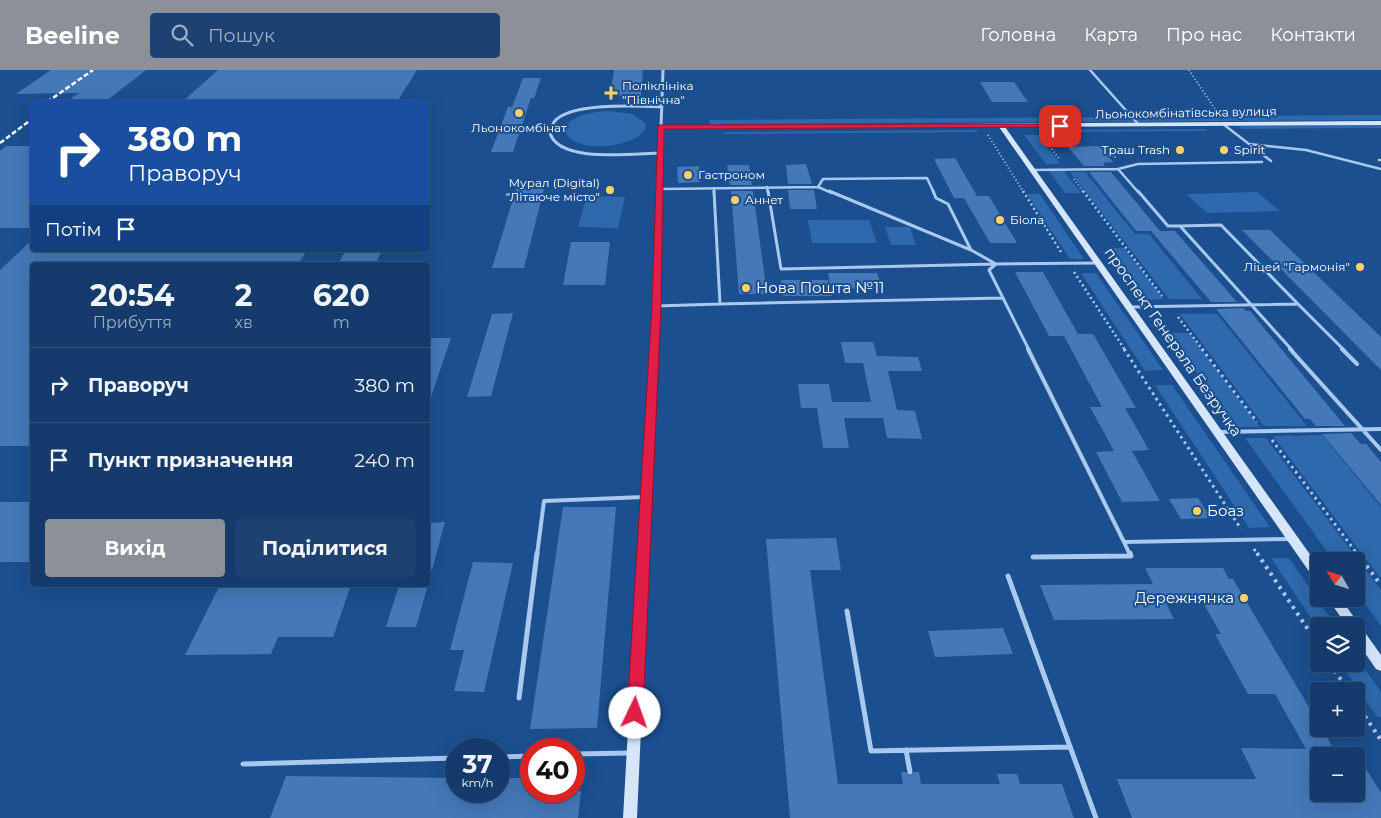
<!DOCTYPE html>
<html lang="uk">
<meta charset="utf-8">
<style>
body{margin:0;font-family:Montserrat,sans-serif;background:#1d4271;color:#f1f3f6;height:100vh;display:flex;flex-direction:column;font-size:19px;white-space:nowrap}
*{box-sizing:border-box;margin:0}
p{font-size:16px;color:#9dadc1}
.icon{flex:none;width:28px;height:28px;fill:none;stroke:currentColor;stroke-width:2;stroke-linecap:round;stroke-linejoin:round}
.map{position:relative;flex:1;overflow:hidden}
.side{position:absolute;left:30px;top:192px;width:400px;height:325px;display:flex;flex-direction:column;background:#143b6b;border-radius:5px;box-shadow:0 5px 20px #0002,0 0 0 1px #33557e}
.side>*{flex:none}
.top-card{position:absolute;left:30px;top:30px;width:400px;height:152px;border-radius:5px;box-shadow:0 5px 20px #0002,0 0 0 1px #33557e;background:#1a4fa0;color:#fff;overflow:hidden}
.needle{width:32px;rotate:309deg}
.buttons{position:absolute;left:1310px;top:482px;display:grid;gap:10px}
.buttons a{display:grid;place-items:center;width:55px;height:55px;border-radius:5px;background:#143b6b;box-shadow:0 5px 20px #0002,0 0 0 1px #33557e;font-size:25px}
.speed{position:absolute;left:445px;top:668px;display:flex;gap:10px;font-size:25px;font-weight:700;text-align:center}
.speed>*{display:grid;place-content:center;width:65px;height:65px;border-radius:50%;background:#143b6b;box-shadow:0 5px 20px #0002,0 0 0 1px #33557e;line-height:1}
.speed small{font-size:12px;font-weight:400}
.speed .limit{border:8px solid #d22;background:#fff;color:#111}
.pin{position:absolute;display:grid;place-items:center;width:42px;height:42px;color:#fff;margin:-21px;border-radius:10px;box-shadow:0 2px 8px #0006}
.me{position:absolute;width:55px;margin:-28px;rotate:3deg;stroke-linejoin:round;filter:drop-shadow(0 0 4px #0008)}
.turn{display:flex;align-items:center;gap:18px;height:105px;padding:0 15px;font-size:22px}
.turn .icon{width:65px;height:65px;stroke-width:2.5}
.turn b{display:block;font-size:35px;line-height:42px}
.then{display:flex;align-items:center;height:48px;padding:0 15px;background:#0003;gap:10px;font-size:19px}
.eta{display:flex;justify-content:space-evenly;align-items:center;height:85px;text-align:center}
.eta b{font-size:30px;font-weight:700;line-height:35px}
.cta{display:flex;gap:10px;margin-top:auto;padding:10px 15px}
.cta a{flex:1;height:58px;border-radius:5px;background:#8c9099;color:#fff;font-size:20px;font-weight:700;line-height:58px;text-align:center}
.cta a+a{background:#1d4271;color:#f1f3f6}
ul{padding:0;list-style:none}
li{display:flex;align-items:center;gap:15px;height:75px;padding:0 15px;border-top:1px solid #33557e}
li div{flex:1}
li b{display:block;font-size:19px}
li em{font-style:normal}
header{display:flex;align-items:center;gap:30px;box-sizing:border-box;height:70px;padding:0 25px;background:#8c9099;color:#fff}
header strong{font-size:24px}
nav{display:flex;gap:28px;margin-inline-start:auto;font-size:18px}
.search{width:350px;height:45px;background:#1d4271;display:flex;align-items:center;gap:12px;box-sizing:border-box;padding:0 18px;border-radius:5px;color:#9dadc1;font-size:19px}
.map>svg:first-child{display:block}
</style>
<header>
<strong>Beeline</strong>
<div class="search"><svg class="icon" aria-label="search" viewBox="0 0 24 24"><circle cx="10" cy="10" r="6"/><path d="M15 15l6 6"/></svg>Пошук</div>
<nav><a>Головна</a><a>Карта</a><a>Про нас</a><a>Контакти</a></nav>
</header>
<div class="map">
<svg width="1381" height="748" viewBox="0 0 1381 748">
<rect width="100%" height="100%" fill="#1b4f8f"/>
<path fill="#2e69ad" d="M 609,41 L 632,44 L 645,53 L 646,58 C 635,79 571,85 564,59 C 573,44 593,42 609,41 Z
M 1381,45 L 1381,50 L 710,54 L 709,50 Z
M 1381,55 L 1381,58 L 1242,59 L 1238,56 Z
M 1204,59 L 1207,61 L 1046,62 L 1044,60 Z
M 977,60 L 978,62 L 725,64 L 724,62 Z
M 1024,65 L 1038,65 L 1060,94 L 1046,94 Z
M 1049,101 L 1064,101 L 1081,123 L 1065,123 Z
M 1070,102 L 1085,102 L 1135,164 L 1149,164 L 1202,229 L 1169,229 Z
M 1257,122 L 1280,141 L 1207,143 L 1186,124 Z
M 1027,124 L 1040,124 L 1084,189 L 1070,189 Z
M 587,126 L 625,127 L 618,158 L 578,157 Z
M 808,150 L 869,150 L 877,173 L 812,173 Z
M 885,157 L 910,157 L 916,175 L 891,175 Z
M 1108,178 L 1124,178 L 1164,229 L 1146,230 Z
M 1081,203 L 1096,203 L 1163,300 L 1145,301 Z
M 1180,244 L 1217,244 L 1307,356 L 1264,356 Z
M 1168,263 L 1189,263 L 1260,357 L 1236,357 Z
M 1155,315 L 1172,315 L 1270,457 L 1249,458 Z
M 1322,365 L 1381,437 L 1381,509 L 1273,366 Z
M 1245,368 L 1266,368 L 1381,520 L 1381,556 L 1356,522 L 1356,491 L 1334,491 Z
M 1271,488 L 1289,488 L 1336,556 L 1319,556 L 1319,560 Z
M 1356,586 L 1381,622 L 1381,647 L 1377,647 L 1341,594 L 1356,594 Z"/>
<path fill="#4478b7" d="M 51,0 L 146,0 L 105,32 L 66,32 L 79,23 L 16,24 Z
M 218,0 L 417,0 L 397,32 L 182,32 Z
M 614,0 L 643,0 L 641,26 L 610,26 Z
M 523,8 L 541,8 L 534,28 L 531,28 L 513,82 L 491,82 L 508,37 L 512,37 Z
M 980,12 L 1014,12 L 1028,32 L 992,32 Z
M 6,76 L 32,76 L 32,158 L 0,158 L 0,81 Z
M 1099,76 L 1113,92 L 1103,93 L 1105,96 L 1084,96 L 1068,77 Z
M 955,88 L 977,126 L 989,126 L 1017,173 L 990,173 L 964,128 L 954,128 L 934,89 Z
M 806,94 L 812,114 L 788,114 L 786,95 Z
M 727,95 L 749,95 L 752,115 L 730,115 Z
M 699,96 L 700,112 L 678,113 L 677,97 Z
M 1089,102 L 1111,102 L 1160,161 L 1136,161 Z
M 516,119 L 544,119 L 524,198 L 492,198 Z
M 788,120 L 814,120 L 817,139 L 790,139 Z
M 731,121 L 753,121 L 767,224 L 739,224 Z
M 1242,160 L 1270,160 L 1381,267 L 1381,300 Z
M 1151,161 L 1175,161 L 1237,232 L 1211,232 Z
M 32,170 L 32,180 L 307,180 L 298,195 L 32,195 L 32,376 L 0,376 L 0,200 Z
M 571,172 L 610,172 L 605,215 L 563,215 Z
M 346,180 L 382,180 L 375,195 L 337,195 Z
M 1015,202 L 1043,202 L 1078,264 L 1093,264 L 1136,338 L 1125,338 L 1149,380 L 1132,381 L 1160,431 L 1122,432 L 1096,382 L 1114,381 L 1090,337 L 1102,337 L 1064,266 L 1049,266 Z
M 828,203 L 877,203 L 882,218 L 831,219 Z
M 781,210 L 828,210 L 832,226 L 783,226 Z
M 1243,238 L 1246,241 L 1250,241 L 1345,356 L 1316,356 L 1310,349 L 1305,349 L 1216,239 Z
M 513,243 L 491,326 L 467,327 L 492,244 Z
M 428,268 L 451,268 L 430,330 L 428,329 Z
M 841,272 L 873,272 L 877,286 L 918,287 L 922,301 L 888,301 L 897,340 L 915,341 L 922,369 L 887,368 L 883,348 L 844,348 L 849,378 L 823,378 L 817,338 L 801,338 L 798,314 L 829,314 L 832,332 L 871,332 L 863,293 L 845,293 Z
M 1351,363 L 1361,374 L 1366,374 L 1381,392 L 1381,435 L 1322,364 Z
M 1198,428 L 1211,448 L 1181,449 L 1169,429 Z
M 0,432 L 32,432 L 32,492 L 0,492 Z
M 563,437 L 616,437 L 597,658 L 530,659 Z
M 445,452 L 432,500 L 428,499 L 428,453 Z
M 836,468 L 841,500 L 810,500 L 838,714 L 903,714 L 901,702 L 906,702 L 910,706 L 914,702 L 919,702 L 921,714 L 1000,714 L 997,704 L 1017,704 L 1020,714 L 1062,714 L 1074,748 L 790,748 L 766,469 Z
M 473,492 L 513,493 L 484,622 L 454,621 L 464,580 L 450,580 Z
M 1145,498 L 1223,498 L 1229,509 L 1233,509 L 1319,654 L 1319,659 L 1322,659 L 1338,686 L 1319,686 L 1319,724 L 1356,724 L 1356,683 L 1381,723 L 1381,748 L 1132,748 L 1117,709 L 1256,709 L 1241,678 L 1306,679 L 1275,624 L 1248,624 L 1215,564 L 1221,564 L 1202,531 L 1165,531 L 1174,549 L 1054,550 L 1040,515 L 1153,514 Z
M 220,515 L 351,515 L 333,567 L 278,567 L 271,584 L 185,585 Z
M 399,515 L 428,515 L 416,557 L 386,557 Z
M 1003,558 L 1013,584 L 935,587 L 928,561 Z
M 286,706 L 456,708 L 456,721 L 499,721 L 499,708 L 531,708 L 531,721 L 581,721 L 578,748 L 270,748 Z"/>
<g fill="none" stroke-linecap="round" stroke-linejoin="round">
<path stroke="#a9c9ee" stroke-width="2" stroke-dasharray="1 2.5" stroke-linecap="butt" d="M 1189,0 L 1219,45
M 988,65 L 1024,123
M 1041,65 L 1060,90
M 1108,86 L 1114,86 L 1117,89
M 1074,109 L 1084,123"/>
<path stroke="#a9c9ee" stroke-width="2.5" stroke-dasharray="2 3" stroke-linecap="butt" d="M 1023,121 L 1061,182
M 1083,121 L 1162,226
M 1074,202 L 1125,280
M 1178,247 L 1203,280"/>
<path stroke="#a9c9ee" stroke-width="3" stroke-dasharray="2.5 4" stroke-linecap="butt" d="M 1124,279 L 1241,459
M 1202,279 L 1257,352
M 1272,370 L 1358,485
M 1254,479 L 1258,485"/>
<path stroke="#a9c9ee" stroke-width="4" stroke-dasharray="3 5" stroke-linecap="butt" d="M 1257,483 L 1319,576
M 1357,483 L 1381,515
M 1330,594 L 1349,621
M 1356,633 L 1381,670"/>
<path stroke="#a9c9ee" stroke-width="2.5" d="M 1090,0 L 1139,55
M 1223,54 L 1249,74 L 1306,80 L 1381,99
M 1249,74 L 1271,91
M 1379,90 L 1381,90
M 1118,99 L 1138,94 L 1262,92
M 1032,100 L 1118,99 L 1139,123
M 767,117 L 768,123
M 818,117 L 823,109 L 927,108 L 934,123
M 714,118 L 714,123
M 661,119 L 818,117 L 832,123"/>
<path stroke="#a9c9ee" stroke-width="3" d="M 829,121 L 971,180 L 996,194 L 1097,193
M 933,121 L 936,128 L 948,134 L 971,180
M 1138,121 L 1168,156 L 1180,156 L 1292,280
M 1003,228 L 1029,280
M 720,234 L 1003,228 L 989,200 L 996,194 L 781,199 L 768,121
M 1298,234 L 1344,280
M 656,236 L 720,234 L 714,121
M 1129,237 L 1298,234 L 1221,155 L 1180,156"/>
<path stroke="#a9c9ee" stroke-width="4" d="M 1028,279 L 1124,472 L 1290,469
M 1290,279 L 1381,380
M 1342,279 L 1357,294
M 1219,362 L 1381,359
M 1124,472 L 1130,485
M 537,485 L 544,431 L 644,427"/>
<path stroke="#a9c9ee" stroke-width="5" d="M 1033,487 L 1131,486 L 1130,483
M 1008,506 L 1096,748
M 847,541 L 871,681 L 1070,677
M 519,628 L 537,483
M 906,680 L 910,702
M 574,684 L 631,683
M 499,687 L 531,686
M 243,694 L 456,688"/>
<path stroke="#a9c9ee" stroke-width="3" d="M 661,57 L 663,0
M 661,83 C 636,83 559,94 550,63 C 551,60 552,55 554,52 C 570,32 638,36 662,37"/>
<path fill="#d6e6fa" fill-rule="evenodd" d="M 1381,51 L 1381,55 L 1005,57 L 1319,497 L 1319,512 L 1315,510 L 999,57 L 664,59 L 660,236 L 637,748 L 623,748 L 652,236 L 659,56 Z
M 1328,529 L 1341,529 L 1381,585 L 1381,601 L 1376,599 L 1356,570 L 1356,556 L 1347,556 Z"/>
<path stroke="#fff" stroke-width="2.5" stroke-dasharray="5 2.5" stroke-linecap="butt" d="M 47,32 L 93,0
M 0,73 L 32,49"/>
</g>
<path fill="#e11d48" stroke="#92132f" d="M 1060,54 L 1063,54 L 1063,57 L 664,59 L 661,236 L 643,643 L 641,648 L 635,650 L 630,648 L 627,643 L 652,236 L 658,55 Z"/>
<g fill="#ffd166" stroke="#1b4f8f" stroke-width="2">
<path d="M608.5 15.5h5v5h5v5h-5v5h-5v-5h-5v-5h5z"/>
<circle cx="519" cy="43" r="5"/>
<circle cx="1180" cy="80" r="5"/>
<circle cx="1224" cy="80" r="5"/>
<circle cx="688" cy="105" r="5"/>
<circle cx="610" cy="120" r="5"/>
<circle cx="735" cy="130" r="5"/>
<circle cx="1000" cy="150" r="5"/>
<circle cx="1360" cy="197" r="5"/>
<circle cx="746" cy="218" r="5"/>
<circle cx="1197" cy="441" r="5"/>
<circle cx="1244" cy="528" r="5"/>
</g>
<g text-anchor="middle" stroke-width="4" stroke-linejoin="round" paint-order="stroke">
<g font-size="12" fill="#fff" stroke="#1b4f8f" text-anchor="start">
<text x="622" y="20">Поліклініка<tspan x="622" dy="14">"Північна"</tspan></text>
<text x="519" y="62" text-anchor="middle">Льонокомбінат</text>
<text x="1170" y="84" text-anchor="end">Траш Trash</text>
<text x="1234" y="84">Spirit</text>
<text x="698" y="109">Гастроном</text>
<text x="600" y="117" text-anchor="end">Мурал (Digital)<tspan x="600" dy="14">"Літаюче місто"</tspan></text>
<text x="745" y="134">Аннет</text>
<text x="1010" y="154">Біола</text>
<text x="1350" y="201" text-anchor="end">Ліцей "Гармонія"</text>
</g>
<g font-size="12" fill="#fff" stroke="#1b4f8f">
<text transform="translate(1186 43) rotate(-1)" y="4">Льонокомбінатівська вулиця</text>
</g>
<g font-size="15" fill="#fff" stroke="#1b4f8f" text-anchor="start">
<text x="756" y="223">Нова Пошта №11</text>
<text x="1207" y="446">Боаз</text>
<text x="1234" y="533" text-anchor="end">Дережнянка</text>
</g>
<g font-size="15" fill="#fff" stroke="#1b4f8f">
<text transform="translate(1173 272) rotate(55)" y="5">проспект Генерала Безручка</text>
</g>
</g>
</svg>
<div class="buttons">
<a><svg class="needle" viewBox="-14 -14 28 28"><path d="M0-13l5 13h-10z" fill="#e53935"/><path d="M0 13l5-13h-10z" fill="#9dadc1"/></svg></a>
<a><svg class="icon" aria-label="layers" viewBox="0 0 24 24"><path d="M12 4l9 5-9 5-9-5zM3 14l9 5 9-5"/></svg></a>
<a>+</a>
<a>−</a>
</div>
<div class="speed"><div>37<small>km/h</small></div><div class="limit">40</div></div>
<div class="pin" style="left:1060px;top:56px;background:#d93025"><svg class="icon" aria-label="arrive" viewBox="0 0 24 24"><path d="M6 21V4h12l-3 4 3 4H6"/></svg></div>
<svg class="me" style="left:635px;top:643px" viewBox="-20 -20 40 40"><circle r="19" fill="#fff"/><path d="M0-13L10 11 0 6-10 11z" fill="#e11d48"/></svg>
<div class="top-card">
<div class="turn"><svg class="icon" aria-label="right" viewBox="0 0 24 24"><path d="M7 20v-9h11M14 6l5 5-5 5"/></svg><div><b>380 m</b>Праворуч</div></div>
<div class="then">Потім<svg class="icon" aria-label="arrive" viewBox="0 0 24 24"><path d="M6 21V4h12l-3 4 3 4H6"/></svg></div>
</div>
<section class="side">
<div class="eta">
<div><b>20:54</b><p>Прибуття</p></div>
<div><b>2</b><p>хв</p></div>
<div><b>620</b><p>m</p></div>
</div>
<ul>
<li><svg class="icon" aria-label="right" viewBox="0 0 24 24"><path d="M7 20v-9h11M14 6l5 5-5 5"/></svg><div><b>Праворуч</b></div><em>380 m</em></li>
<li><svg class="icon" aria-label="arrive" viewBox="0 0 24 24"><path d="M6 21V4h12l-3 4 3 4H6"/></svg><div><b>Пункт призначення</b></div><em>240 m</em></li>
</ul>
<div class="cta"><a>Вихід</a><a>Поділитися</a></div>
</section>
</div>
